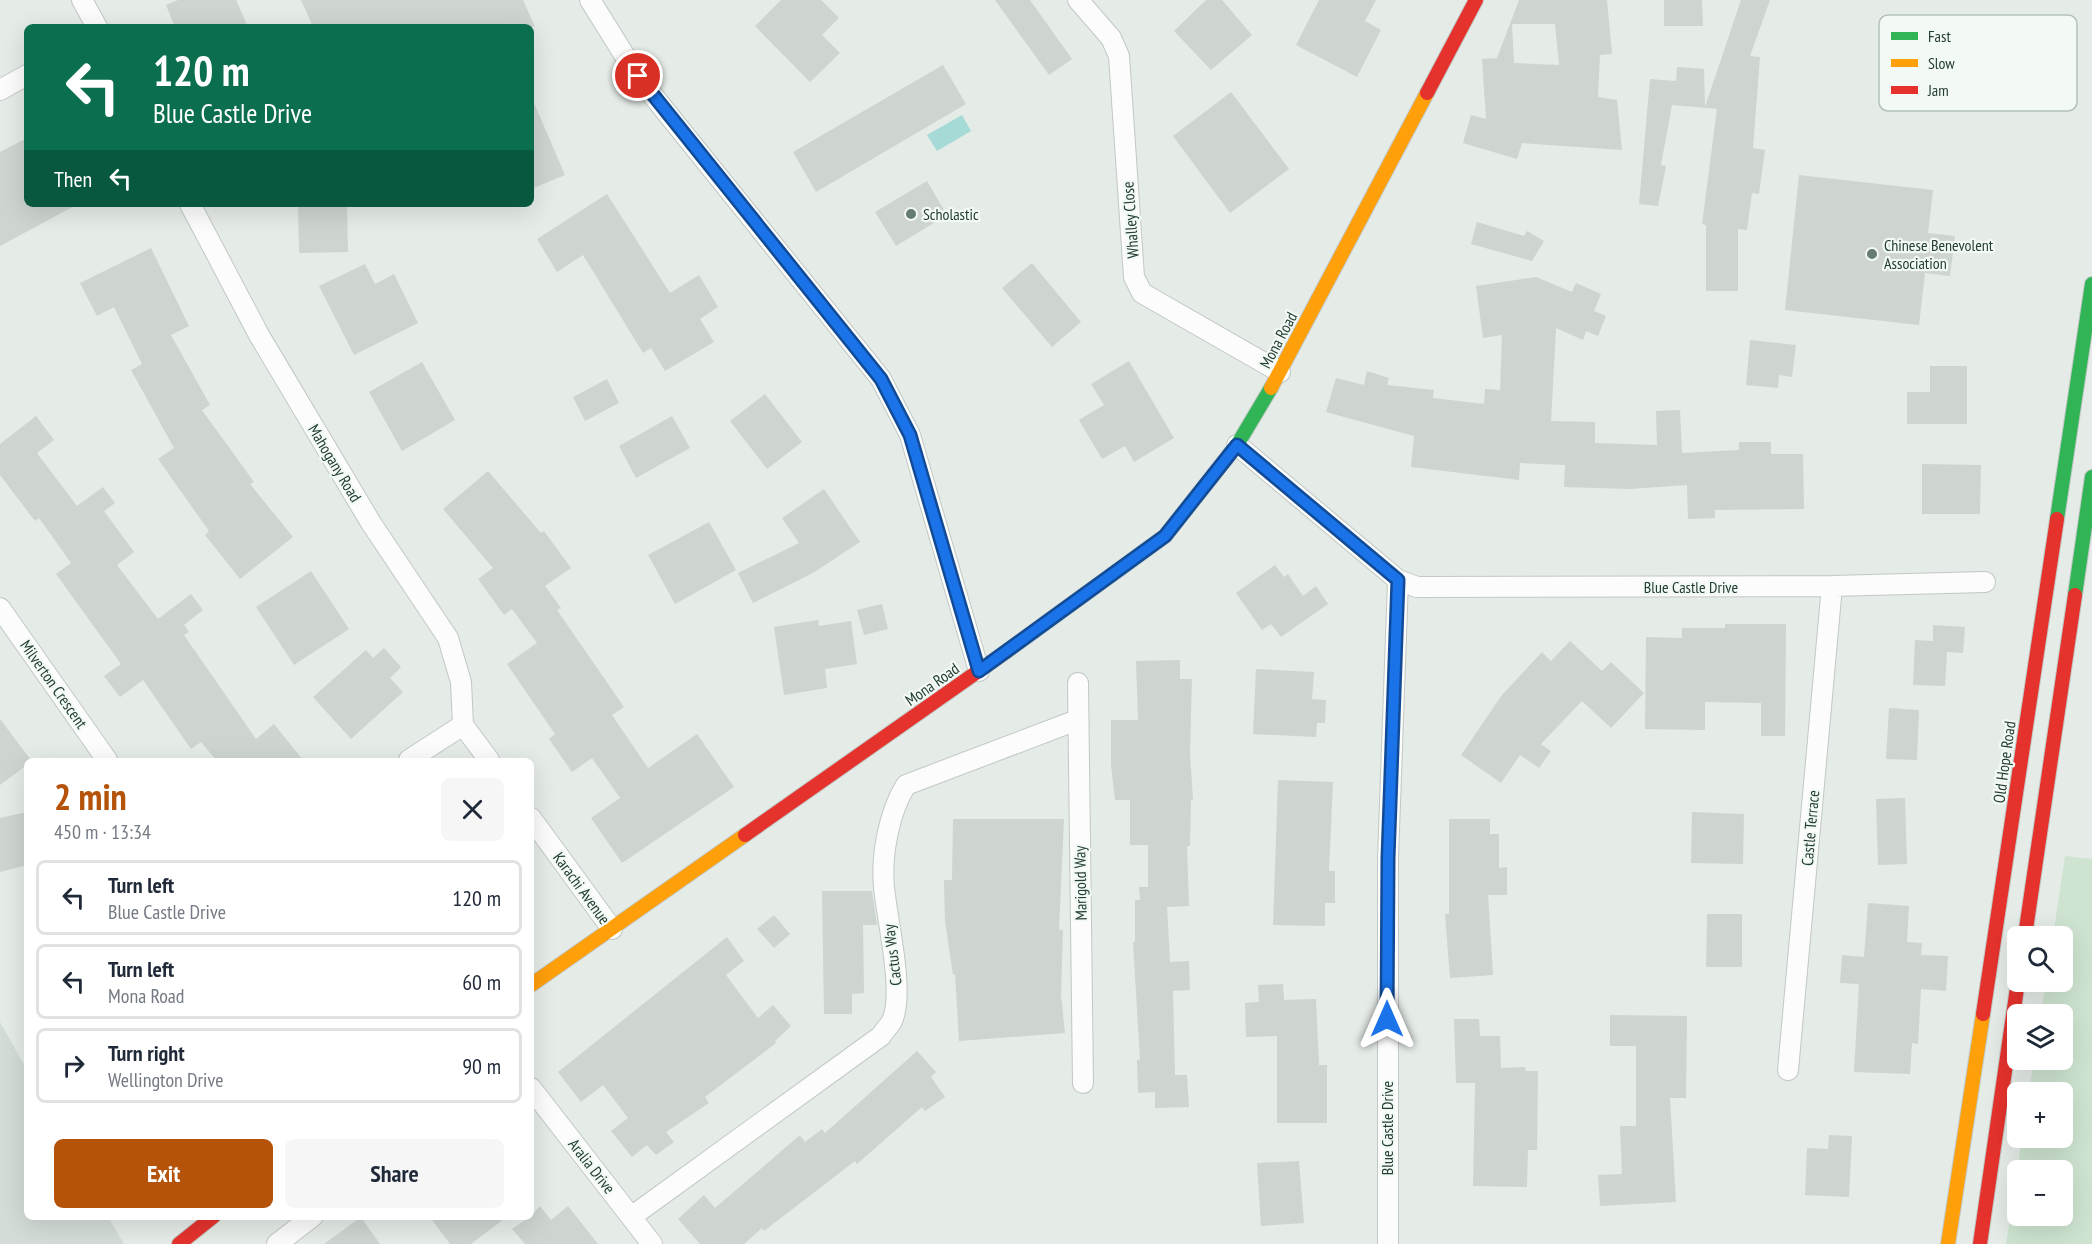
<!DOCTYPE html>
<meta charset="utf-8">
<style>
body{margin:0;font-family:"PT Sans Narrow",sans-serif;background:#f6f6f7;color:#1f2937;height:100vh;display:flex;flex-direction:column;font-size:22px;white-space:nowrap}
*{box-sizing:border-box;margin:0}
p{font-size:20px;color:#747a83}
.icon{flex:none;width:33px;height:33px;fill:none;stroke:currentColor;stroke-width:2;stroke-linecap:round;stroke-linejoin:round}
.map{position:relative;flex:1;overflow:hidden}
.details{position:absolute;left:24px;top:758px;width:510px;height:462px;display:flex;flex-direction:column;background:#fff;border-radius:9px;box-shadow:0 6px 24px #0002}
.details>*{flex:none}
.top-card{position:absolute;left:24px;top:24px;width:510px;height:183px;border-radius:9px;box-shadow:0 6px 24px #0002;background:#0b6e4f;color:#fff;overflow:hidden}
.controls{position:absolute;left:2007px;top:926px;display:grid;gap:12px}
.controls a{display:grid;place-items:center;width:66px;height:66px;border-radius:9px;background:#fff;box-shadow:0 6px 24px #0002;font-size:30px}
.pin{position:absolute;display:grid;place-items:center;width:51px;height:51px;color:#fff;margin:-26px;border:3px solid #fff;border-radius:50%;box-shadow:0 2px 6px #0007}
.me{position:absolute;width:66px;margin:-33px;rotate:0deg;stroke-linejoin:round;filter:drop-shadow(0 0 4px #0008)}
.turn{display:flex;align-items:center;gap:21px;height:126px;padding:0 30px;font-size:27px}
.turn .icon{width:78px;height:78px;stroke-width:2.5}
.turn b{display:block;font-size:42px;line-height:51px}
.then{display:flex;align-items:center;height:57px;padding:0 30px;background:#0003;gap:12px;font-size:22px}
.round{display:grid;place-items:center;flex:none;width:63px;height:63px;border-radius:9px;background:#f6f6f7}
.head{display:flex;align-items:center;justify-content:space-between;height:102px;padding:0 30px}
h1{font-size:36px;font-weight:800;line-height:45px;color:#b45309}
.action{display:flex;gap:12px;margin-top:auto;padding:12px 30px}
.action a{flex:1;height:69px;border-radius:9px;background:#b45309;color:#fff;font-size:24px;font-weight:800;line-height:69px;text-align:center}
.action a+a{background:#f6f6f7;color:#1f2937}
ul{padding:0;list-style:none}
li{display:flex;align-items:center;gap:18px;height:75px;margin:0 12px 9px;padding:0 18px;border:3px solid #e0e1e3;border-radius:9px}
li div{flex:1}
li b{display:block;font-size:22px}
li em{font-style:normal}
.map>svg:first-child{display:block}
</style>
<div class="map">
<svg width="2092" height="1244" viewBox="0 0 2092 1244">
<rect width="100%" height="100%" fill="#e5ebe7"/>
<path fill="#d3dcd6" d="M 0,1022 L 27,1070 L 27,1216 L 108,1217 L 124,1244 L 0,1244 Z"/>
<path fill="#cee4d0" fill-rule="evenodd" d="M 2065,856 L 2092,859 L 2092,1244 L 2006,1244 L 2022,1137 L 2062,1137 L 2062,1092 L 2029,1092 L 2034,1059 L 2062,1059 L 2062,1014 L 2041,1014 L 2046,981 L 2062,981 L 2062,936 L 2053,936 ZM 2018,1170 L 2062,1170 L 2062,1215 L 2018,1215 Z"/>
<path fill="#a5dad6" d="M 962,115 L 971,131 L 937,151 L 927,135 Z"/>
<path fill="#ced4d0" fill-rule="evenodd" d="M 178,0 L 236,0 L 248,27 L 175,27 L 166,5 Z
M 301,0 L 523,0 L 535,27 L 313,27 Z
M 781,0 L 821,0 L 839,18 L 822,35 L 840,53 L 810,82 L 755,26 Z
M 995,0 L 1030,0 L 1072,59 L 1049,75 Z
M 1206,0 L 1222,0 L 1252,35 L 1211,70 L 1174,31 Z
M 1319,0 L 1376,0 L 1365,21 L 1381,30 L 1357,77 L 1296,45 Z
M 1519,0 L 1607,0 L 1612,54 L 1600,55 L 1598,97 L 1617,100 L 1622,150 L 1522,143 L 1517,159 L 1463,143 L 1471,115 L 1486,119 L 1482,59 L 1497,58 ZM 1512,24 L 1555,24 L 1559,65 L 1514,63 Z
M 1664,0 L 1702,0 L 1703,26 L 1664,26 Z
M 1741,0 L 1770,0 L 1750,56 L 1760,57 L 1753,148 L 1765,150 L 1759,194 L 1752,193 L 1747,230 L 1738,229 L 1738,291 L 1706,291 L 1706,225 L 1702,224 L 1717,109 L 1672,105 L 1661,165 L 1666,166 L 1658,206 L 1639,204 L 1650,79 L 1676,81 L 1677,67 L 1704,69 L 1705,107 Z
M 943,65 L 966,104 L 816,192 L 793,152 Z
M 1231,92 L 1289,169 L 1230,213 L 1173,136 Z
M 531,96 L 565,175 L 531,189 Z
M 27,138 L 27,204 L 78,204 L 0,246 L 0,152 Z
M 1799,175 L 1933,190 L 1928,233 L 1955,236 L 1950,276 L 1925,273 L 1919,325 L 1785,310 Z
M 927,181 L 947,215 L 896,246 L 875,212 Z
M 607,194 L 670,293 L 699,275 L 718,307 L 700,319 L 714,342 L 665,371 L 651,348 L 643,353 L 583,255 L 557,272 L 537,239 Z
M 298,204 L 347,204 L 348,252 L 299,253 Z
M 1477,222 L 1524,236 L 1527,231 L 1544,241 L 1532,261 L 1471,244 Z
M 151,248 L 189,326 L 171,335 L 210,405 L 202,410 L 254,482 L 250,484 L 293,537 L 240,579 L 205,535 L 209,531 L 158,459 L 174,448 L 131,370 L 142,364 L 114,307 L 97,316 L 80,283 Z
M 1032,263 L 1081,322 L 1052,347 L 1002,288 Z
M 365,264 L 375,284 L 394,274 L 418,323 L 354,355 L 319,286 Z
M 1536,277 L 1572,292 L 1576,283 L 1601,294 L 1594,311 L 1606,316 L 1598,336 L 1586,331 L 1583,340 L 1556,328 L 1551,421 L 1595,422 L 1595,443 L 1657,445 L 1656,411 L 1680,410 L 1682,453 L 1739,450 L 1739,442 L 1771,442 L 1771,454 L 1803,454 L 1804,509 L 1715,510 L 1715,518 L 1688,519 L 1687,485 L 1629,489 L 1564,487 L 1565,465 L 1520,463 L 1519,480 L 1411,467 L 1414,436 L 1326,412 L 1336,378 L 1364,385 L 1367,371 L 1389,378 L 1387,385 L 1434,390 L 1433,398 L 1484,404 L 1485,389 L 1500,390 L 1502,335 L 1483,338 L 1476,286 Z
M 1750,340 L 1796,345 L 1792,377 L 1779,375 L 1778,388 L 1746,385 Z
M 1129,361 L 1174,438 L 1134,462 L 1125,446 L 1102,459 L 1079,420 L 1104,405 L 1091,384 Z
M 422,362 L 455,420 L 402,451 L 369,392 Z
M 1930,366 L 1967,366 L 1967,424 L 1907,424 L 1907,392 L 1930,392 Z
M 607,379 L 619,403 L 585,421 L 573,397 Z
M 765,394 L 802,442 L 767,469 L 730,421 Z
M 36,416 L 54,440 L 37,453 L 77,506 L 103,487 L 115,503 L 104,511 L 134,552 L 117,565 L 158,619 L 191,594 L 203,610 L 184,625 L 189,632 L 184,635 L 256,739 L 274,724 L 303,760 L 216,760 L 201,742 L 191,749 L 143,680 L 120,697 L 104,676 L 121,664 L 56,574 L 71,563 L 39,518 L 35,521 L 0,475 L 0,444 Z
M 672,416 L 690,448 L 636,478 L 619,446 Z
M 1922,464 L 1981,465 L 1980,514 L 1922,514 Z
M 488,471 L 541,533 L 544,531 L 571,568 L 545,586 L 561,608 L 557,610 L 624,707 L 612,715 L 648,768 L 697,734 L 734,787 L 622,863 L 591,818 L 620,798 L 592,758 L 572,772 L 549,739 L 555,734 L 507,664 L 537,643 L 512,609 L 504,615 L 478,579 L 493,568 L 443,509 Z
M 824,489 L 860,542 L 813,573 L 753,603 L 738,573 L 799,543 L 782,518 Z
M 709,522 L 736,570 L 675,604 L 648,555 Z
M 1275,565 L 1284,577 L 1288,574 L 1303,596 L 1316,586 L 1328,604 L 1281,637 L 1271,624 L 1262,630 L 1236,593 Z
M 311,571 L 349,629 L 294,665 L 256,607 Z
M 882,604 L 888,629 L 864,635 L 857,610 Z
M 818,620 L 819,626 L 851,621 L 857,664 L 825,669 L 827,688 L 784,695 L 774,627 Z
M 1725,624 L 1786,624 L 1785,736 L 1761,736 L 1761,703 L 1705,702 L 1705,730 L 1645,729 L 1646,637 L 1682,638 L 1682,628 L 1725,628 Z
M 1933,625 L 1965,627 L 1963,653 L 1947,652 L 1945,686 L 1913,685 L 1915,640 L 1933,641 Z
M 1570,641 L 1602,671 L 1611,662 L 1644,693 L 1611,728 L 1582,701 L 1541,744 L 1551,751 L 1539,768 L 1520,755 L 1501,783 L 1461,755 L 1502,695 L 1542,652 L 1551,661 Z
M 384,648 L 401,667 L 390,678 L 403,692 L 351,739 L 313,697 L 366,650 L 373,658 Z
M 1180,660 L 1180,679 L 1192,679 L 1190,752 L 1193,800 L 1191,800 L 1190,846 L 1187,846 L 1189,906 L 1167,907 L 1170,962 L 1189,961 L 1190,990 L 1173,991 L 1175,1075 L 1187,1075 L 1189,1107 L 1155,1108 L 1155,1092 L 1138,1093 L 1137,1060 L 1140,1060 L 1133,942 L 1135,942 L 1135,900 L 1140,900 L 1139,887 L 1148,887 L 1148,845 L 1130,845 L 1130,800 L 1115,800 L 1111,765 L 1111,720 L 1138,720 L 1136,661 Z
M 1256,669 L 1314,672 L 1312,699 L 1326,700 L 1325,723 L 1317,723 L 1316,737 L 1253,734 Z
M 1889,708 L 1919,710 L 1917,760 L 1886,759 Z
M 0,719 L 31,760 L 27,760 L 27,765 L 0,785 Z
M 1278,780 L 1333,782 L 1329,871 L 1335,871 L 1335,903 L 1325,903 L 1325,926 L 1273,925 Z
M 1905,798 L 1907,864 L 1878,865 L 1876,799 Z
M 27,812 L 27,865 L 0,872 L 0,818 Z
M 1692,812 L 1744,814 L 1743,864 L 1691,863 Z
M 953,819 L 1064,819 L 1059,930 L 1063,930 L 1061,995 L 1065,1033 L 959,1041 L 955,974 L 953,975 L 945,921 L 944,880 L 952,880 Z
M 1449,819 L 1490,819 L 1490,834 L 1499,834 L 1499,868 L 1507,867 L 1507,895 L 1488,895 L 1493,975 L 1450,978 L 1445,914 L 1449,914 Z
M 822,891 L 872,891 L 877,925 L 863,925 L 864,993 L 852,994 L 852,1014 L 824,1014 Z
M 1868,903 L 1909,906 L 1907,942 L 1922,943 L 1921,955 L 1948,956 L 1946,991 L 1921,989 L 1918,1044 L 1912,1043 L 1910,1074 L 1854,1072 L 1859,984 L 1840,983 L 1842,955 L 1864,957 Z
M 1707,914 L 1742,914 L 1742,967 L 1706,967 Z
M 774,915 L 790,934 L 774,948 L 757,929 Z
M 727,937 L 744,961 L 726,975 L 758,1018 L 773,1005 L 791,1026 L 775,1041 L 776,1043 L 705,1097 L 709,1103 L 666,1132 L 674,1142 L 656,1155 L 647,1145 L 632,1157 L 611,1131 L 628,1118 L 603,1085 L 581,1102 L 558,1072 Z
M 1283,984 L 1284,1000 L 1316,999 L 1319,1065 L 1327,1065 L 1327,1123 L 1277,1123 L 1277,1036 L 1246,1037 L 1245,1003 L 1259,1002 L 1258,985 Z
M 1610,1015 L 1687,1016 L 1686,1098 L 1670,1098 L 1676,1202 L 1600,1206 L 1598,1175 L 1622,1174 L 1620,1126 L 1636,1126 L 1636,1046 L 1610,1046 Z
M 1454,1019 L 1479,1019 L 1480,1036 L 1500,1036 L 1501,1068 L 1525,1067 L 1526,1071 L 1538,1071 L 1537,1150 L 1528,1150 L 1527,1187 L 1473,1186 L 1475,1083 L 1456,1083 Z
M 917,1051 L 936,1072 L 931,1077 L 945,1097 L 925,1111 L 922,1107 L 857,1164 L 855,1161 L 764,1231 L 762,1228 L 744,1244 L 700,1244 L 678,1219 L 704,1195 L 715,1208 L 800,1135 L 805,1142 L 822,1129 L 825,1133 Z
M 1829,1135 L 1852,1136 L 1849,1197 L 1805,1195 L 1807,1148 L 1828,1149 Z
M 1299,1161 L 1304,1223 L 1261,1226 L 1257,1163 Z
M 540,1206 L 551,1220 L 568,1206 L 598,1244 L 525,1244 L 512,1229 L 531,1216 Z
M 429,1216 L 508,1216 L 471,1244 L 450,1244 Z
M 361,1217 L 380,1244 L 324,1244 Z"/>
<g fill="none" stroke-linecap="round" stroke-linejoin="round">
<defs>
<path id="street" d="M 82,0 L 97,27
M 590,0 L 638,77 L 881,379 L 910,435 L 979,671
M 1078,0 L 1111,38 L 1119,56 L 1134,277 L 1142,293 L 1280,372
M 0,90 L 27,75
M 190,204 L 259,335 L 371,523 L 448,638 L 461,682 L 463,725
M 1237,445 L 1398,580 L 1417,587 L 1832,586 L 1985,582
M 0,608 L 107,760
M 1078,683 L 1083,1083
M 463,725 L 489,760
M 409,760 L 463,725
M 531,818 L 612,929
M 1788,1070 L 1832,586
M 531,1088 L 652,1244
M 631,1217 L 881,1036 C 884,1031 889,1026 892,1021 C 905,992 887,921 884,887 C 881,855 889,812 906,785 L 1077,720
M 277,1244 L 313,1216
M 1388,1244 L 1388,858 L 1398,580"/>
<path id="fast" d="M 2057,519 L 2092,284
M 2075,595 L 2092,477
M 1007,651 L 1165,536 L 1237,445 L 1271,388"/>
<path id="slow" d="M 1271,388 L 1427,93
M 531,985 L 745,835
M 1948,1244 L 1983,1014"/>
<path id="jam" d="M 1427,93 L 1476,0
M 745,835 L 1007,651
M 2025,936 L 2075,595
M 1983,1014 L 2057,519
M 179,1244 L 214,1216
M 1980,1244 L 2018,981"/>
</defs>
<use href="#street" stroke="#c2c8c4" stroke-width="22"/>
<use href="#fast" stroke="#c1c8c4" stroke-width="16"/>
<use href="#slow" stroke="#c1c8c4" stroke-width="16"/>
<use href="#jam" stroke="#c1c8c4" stroke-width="16"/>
<use href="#street" stroke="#fbfcfb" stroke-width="20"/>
<use href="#fast" stroke="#30b455" stroke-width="14"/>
<use href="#slow" stroke="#ff9f0a" stroke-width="14"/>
<use href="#jam" stroke="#e5322d" stroke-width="14"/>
</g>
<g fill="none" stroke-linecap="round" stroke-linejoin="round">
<defs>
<path id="route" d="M 638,76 L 881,379 L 910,435 L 979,671 L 1165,536 L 1237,445 L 1398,580 L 1388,858 L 1387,1019"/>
</defs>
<use href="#route" stroke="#114b97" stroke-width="15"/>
<use href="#route" stroke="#1a73e8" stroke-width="10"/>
</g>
<g fill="#667b71" stroke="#f3f9f5" stroke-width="2">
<circle cx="911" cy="214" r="6"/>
<circle cx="1872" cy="254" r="6"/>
</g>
<g text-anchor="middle" stroke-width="4.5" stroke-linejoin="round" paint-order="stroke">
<g font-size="16" fill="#223e31" stroke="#f3f9f5" text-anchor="start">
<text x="923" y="220">Scholastic</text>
<text x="1884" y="251">Chinese Benevolent<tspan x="1884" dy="18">Association</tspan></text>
</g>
<g font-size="16" fill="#223e31" stroke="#f3f9f5">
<text transform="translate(1130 220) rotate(-94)" y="6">Whalley Close</text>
<text transform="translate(1278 340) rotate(-62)" y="6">Mona Road</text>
<text transform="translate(335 463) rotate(59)" y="6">Mahogany Road</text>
<text x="1691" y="593">Blue Castle Drive</text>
<text transform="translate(54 684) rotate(55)" y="6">Milverton Crescent</text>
<text transform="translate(932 684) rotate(-35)" y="6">Mona Road</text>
<text transform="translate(2004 762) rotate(-82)" y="6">Old Hope Road</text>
<text transform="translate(1810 828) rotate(-85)" y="6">Castle Terrace</text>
<text transform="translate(1080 883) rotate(-91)" y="6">Marigold Way</text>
<text transform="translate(582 888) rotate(54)" y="6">Karachi Avenue</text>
<text transform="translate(892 955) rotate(-97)" y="6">Cactus Way</text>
<text transform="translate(1387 1128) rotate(-90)" y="6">Blue Castle Drive</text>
<text transform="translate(592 1166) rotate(52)" y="6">Aralia Drive</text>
</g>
</g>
<rect x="1879" y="15" width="198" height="96" rx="9" fill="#f3f9f5" stroke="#b4c1ba" stroke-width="1.5"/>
<rect x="1891" y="32" width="27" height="8" fill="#30b455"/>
<rect x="1891" y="59" width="27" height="8" fill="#ff9f0a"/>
<rect x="1891" y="86" width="27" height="8" fill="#e5322d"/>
<g font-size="16" fill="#223e31">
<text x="1928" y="42">Fast</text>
<text x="1928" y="69">Slow</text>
<text x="1928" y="96">Jam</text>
</g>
</svg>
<div class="controls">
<a><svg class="icon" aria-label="search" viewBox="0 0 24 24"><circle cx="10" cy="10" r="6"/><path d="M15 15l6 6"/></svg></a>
<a><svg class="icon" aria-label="layers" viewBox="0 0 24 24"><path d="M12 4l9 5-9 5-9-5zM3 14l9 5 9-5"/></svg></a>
<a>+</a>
<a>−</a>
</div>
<div class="pin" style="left:638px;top:76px;background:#d93025"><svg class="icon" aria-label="arrive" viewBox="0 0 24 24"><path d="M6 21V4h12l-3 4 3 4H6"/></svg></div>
<svg class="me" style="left:1387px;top:1019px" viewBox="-20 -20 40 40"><path d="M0-17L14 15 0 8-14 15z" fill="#1a73e8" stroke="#fff" stroke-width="4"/></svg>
<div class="top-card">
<div class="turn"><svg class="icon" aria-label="left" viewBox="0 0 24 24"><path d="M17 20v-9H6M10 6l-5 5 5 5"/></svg><div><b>120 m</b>Blue Castle Drive</div></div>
<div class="then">Then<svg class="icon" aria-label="left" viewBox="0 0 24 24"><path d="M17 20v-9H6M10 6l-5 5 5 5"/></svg></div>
</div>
<section class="details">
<div class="head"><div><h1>2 min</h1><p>450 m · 13:34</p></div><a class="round"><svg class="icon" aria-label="close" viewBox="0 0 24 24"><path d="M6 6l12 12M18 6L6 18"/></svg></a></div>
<ul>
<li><svg class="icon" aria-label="left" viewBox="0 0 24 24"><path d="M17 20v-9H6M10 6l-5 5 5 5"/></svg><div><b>Turn left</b><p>Blue Castle Drive</p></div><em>120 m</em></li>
<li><svg class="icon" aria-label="left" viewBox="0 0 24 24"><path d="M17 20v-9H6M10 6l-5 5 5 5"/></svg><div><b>Turn left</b><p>Mona Road</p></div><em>60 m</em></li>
<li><svg class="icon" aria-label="right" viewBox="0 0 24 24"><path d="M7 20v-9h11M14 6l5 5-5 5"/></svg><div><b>Turn right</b><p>Wellington Drive</p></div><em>90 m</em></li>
</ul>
<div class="action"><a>Exit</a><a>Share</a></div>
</section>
</div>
